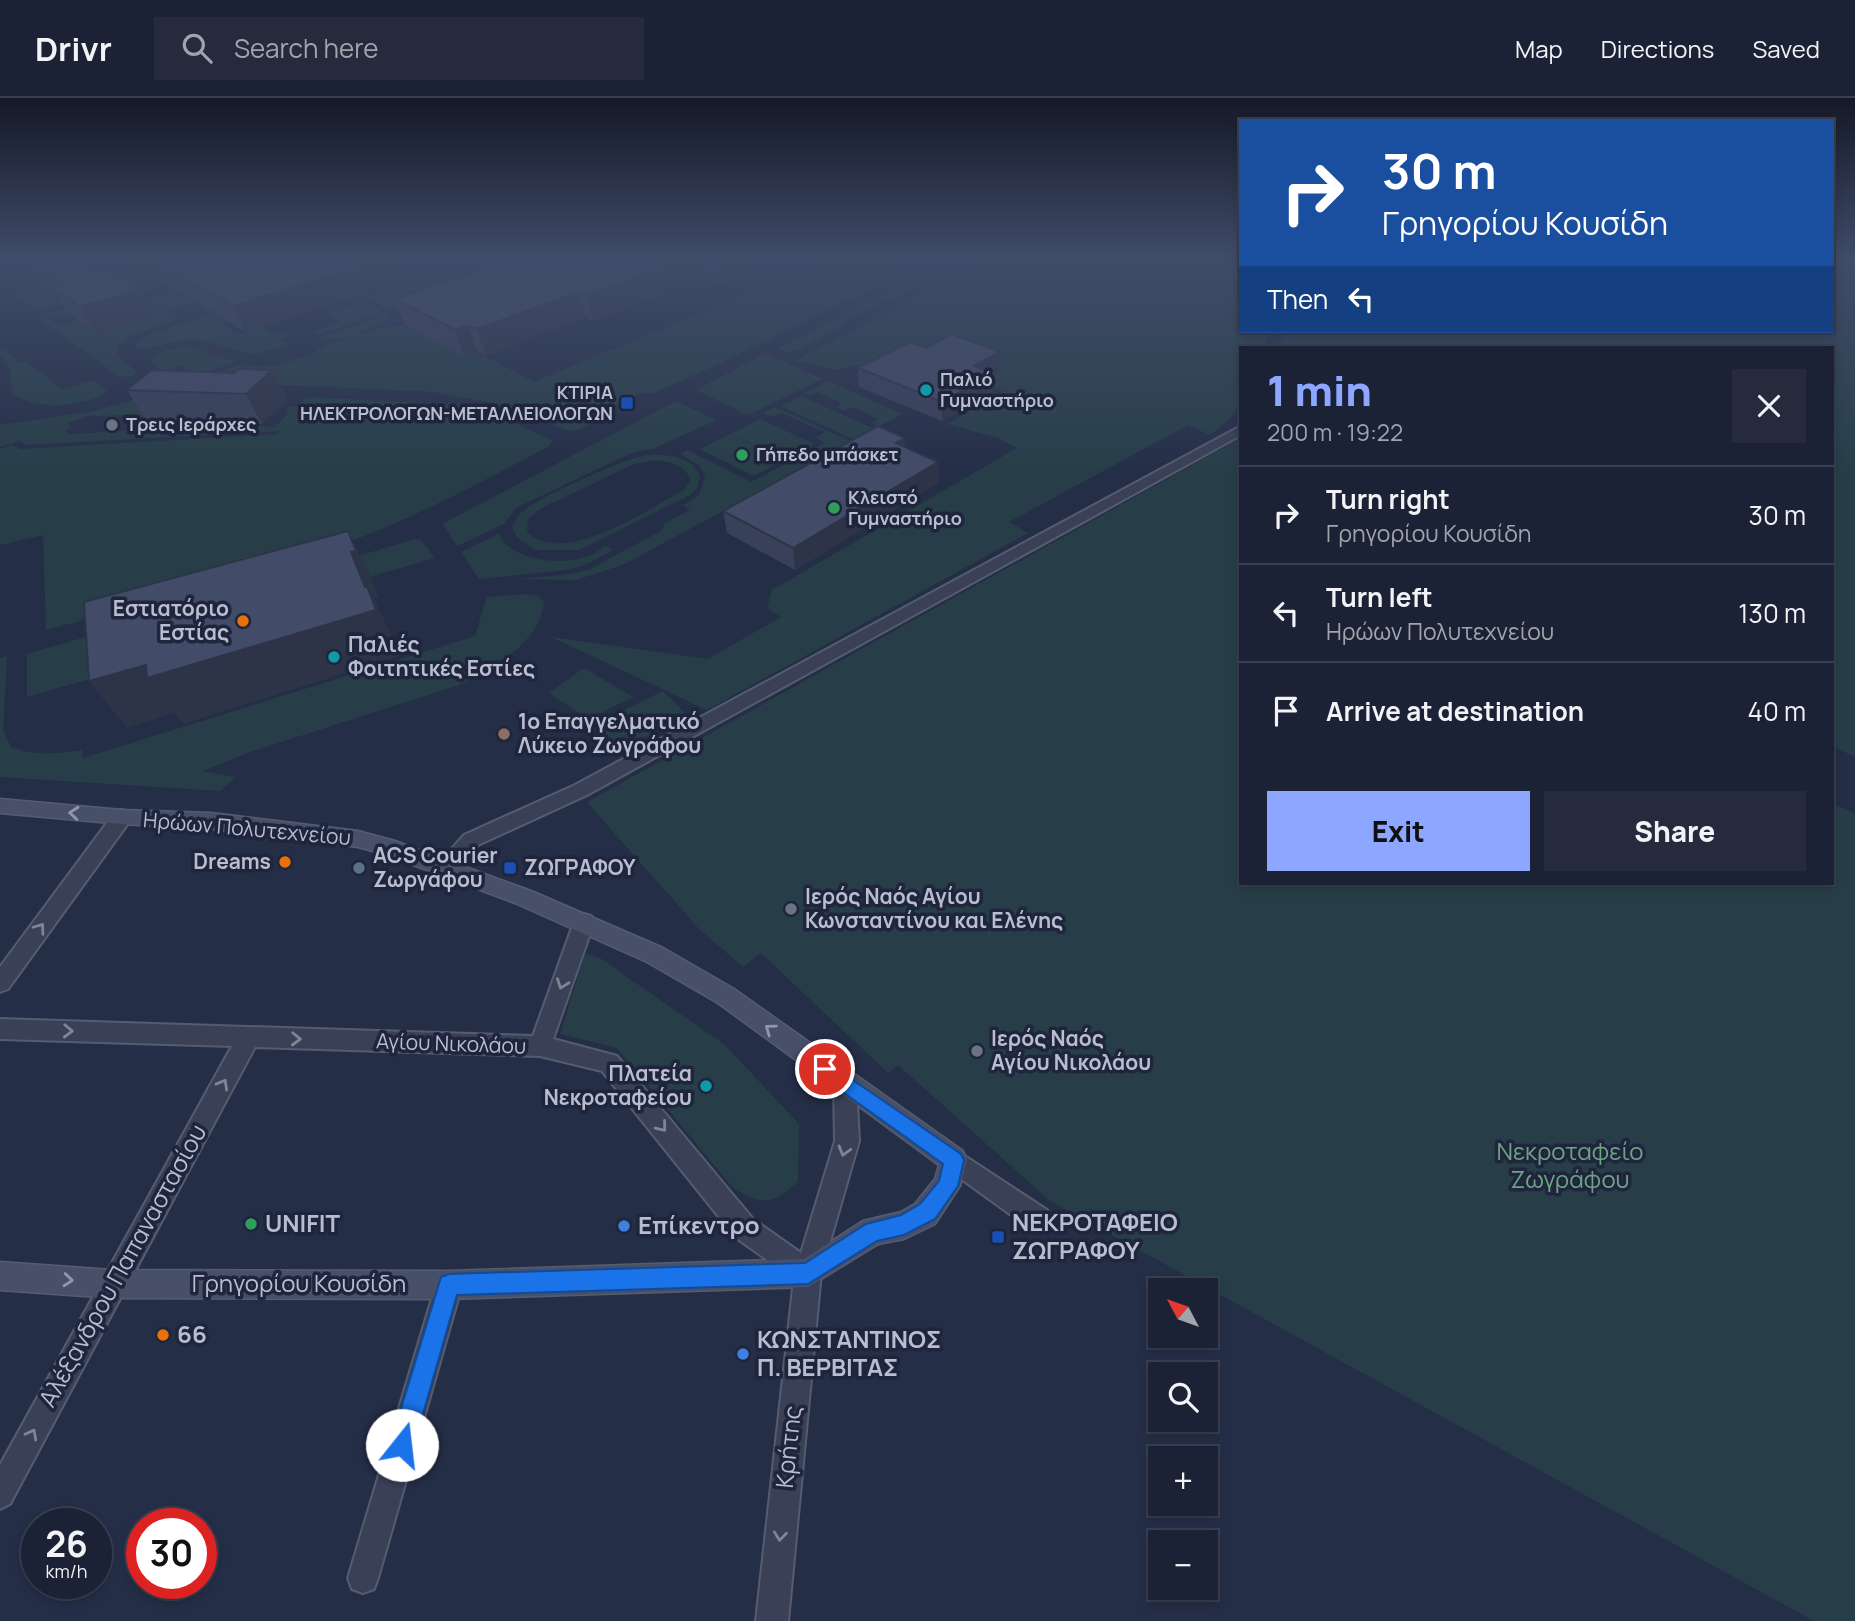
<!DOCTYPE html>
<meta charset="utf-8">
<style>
body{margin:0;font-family:Manrope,sans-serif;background:#252a3d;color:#f1f3f6;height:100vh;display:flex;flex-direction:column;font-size:26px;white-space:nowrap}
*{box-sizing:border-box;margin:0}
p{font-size:23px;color:#a0a4ad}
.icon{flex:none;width:38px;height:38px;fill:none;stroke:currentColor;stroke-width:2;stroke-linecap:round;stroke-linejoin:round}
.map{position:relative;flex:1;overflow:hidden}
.sheet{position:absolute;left:1239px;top:248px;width:595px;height:539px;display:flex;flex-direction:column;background:#1c2235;border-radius:0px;box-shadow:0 4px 10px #0003,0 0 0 2px #3a3f50}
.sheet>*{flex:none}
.top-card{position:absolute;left:1239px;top:21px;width:595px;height:214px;border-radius:0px;box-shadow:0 4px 10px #0003,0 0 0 2px #3a3f50;background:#1a4fa0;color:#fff;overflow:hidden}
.needle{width:46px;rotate:311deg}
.buttons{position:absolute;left:1148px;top:1180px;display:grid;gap:14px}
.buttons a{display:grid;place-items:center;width:70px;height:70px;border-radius:0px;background:#1c2235;box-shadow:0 4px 10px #0003,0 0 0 2px #3a3f50;font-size:35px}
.speed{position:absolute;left:21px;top:1410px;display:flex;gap:14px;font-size:35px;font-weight:700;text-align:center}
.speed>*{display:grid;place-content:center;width:91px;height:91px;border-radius:50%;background:#1c2235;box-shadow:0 4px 10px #0003,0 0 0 2px #3a3f50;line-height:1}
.speed small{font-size:18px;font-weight:400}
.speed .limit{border:10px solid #d22;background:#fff;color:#111}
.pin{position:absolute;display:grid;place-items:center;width:60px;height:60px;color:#fff;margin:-30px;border:4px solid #fff;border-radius:50%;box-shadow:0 2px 7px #0007}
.me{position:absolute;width:77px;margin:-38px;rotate:16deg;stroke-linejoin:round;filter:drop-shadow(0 0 5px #0008)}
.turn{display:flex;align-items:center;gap:24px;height:147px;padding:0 28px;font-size:32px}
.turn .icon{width:91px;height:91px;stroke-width:2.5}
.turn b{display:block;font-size:49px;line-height:60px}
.then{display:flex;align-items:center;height:66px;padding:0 28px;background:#0003;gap:14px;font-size:26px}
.round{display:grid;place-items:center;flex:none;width:74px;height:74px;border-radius:0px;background:#252a3d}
.summary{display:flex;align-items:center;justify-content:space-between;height:119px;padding:0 28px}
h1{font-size:42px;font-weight:800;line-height:52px;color:#8da6ff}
.button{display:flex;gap:14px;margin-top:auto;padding:14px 28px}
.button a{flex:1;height:80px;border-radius:0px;background:#8da6ff;color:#111;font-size:28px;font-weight:800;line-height:80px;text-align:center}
.button a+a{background:#252a3d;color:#f1f3f6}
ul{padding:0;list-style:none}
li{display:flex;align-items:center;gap:21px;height:98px;padding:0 28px;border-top:2px solid #3a3f50}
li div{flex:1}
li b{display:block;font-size:26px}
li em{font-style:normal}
header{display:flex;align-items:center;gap:42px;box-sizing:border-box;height:98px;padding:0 35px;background:#1c2235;border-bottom:2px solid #3a3f50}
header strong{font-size:33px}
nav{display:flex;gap:38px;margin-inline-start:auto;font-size:24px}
.search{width:490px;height:63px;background:#252a3d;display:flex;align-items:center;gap:18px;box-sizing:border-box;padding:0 24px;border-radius:0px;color:#a0a4ad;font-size:26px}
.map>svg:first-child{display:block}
</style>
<header>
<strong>Drivr</strong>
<div class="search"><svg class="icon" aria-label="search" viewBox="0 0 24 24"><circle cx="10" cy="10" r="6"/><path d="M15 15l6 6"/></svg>Search here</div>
<nav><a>Map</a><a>Directions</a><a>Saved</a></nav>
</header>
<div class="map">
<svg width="1855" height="1523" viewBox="0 0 1855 1523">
<rect width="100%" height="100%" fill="#252e47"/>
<path fill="#273e48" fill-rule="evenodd" d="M 124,163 L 129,166 L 141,163 L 211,163 L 38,214 L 11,195 L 41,186 L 52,193 L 121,173 L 111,167 Z
M 260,163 L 299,172 L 167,213 L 180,221 L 133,237 L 118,247 L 116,257 L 137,273 L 131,279 L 119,278 L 36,219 L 172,179 L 179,183 L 49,221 L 60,229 L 79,223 L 97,236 L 134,206 Z
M 826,163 L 874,163 L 899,172 L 867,193 L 715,268 L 653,295 L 638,296 L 611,309 L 613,314 L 579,332 L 569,333 L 498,306 L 433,294 L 192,283 L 241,266 L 261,269 L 284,266 L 309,257 L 325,247 L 376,231 L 404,227 L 464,258 L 476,254 L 534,284 Z
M 950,163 L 970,163 L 852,220 L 841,229 L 795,253 L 787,254 L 778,250 Z
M 984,163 L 1241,163 L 1241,233 L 1270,233 L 1262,250 L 1241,250 C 1241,294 1249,310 1210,337 L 1188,327 L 1009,424 L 1028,435 L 707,612 L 551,539 L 708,561 L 781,519 L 767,510 L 772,492 L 1017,350 L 998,340 L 947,326 L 1003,293 L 913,258 L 883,273 L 858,267 L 835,272 L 796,262 Z
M 1832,163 L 1855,163 L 1855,659 L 1832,648 L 1832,250 L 1278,250 L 1285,233 L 1832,233 Z
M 442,185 L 400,213 L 390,212 L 365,199 L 402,189 Z
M 296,189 L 310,197 L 221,225 L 238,237 L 261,229 L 273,237 L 280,234 L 288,238 L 281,241 L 285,246 L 282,248 L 255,257 L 200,242 L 178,243 L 143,251 L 135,249 L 140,241 L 154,235 Z
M 364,204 L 383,214 L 318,236 L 313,234 L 340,224 L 327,216 Z
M 387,216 L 390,218 C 371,231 344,247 320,239 Z
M 189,249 L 235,264 L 196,278 L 181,268 L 164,274 L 153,267 L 152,262 L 167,252 Z
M 3,251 L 20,265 L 26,263 L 62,291 L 92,282 L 108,293 C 90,308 30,314 13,295 L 9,267 L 0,257 L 0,252 Z
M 766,255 L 822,281 L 748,317 L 696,292 Z
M 828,283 L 902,316 L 625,466 L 576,482 L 519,481 L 571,476 L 590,471 L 661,433 L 665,425 L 690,412 L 683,407 L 699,397 L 705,378 L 699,367 L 680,356 L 687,352 L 751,384 L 825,345 L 816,340 L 825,334 L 782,315 L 772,319 L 763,315 L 775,309 L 850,343 L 877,328 L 872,325 L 878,321 L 852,309 L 844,313 L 836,309 L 842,305 L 817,294 L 810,298 L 804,295 Z
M 801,298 L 872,330 L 852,341 L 781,308 Z
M 307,299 L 460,307 L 502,319 L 553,343 L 549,348 C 481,384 415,420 343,446 L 94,513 L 80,523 L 46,532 L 43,437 L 0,447 L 0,351 L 12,347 L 21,351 L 278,336 L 280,333 L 26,347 L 20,343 L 22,342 L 0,349 L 0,327 L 89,314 L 139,301 L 157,317 L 149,324 L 213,324 L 212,326 L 275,329 L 289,315 L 285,314 L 290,309 L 297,309 ZM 141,317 L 127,333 L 70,336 L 65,333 L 71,329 L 68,325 L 88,318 Z
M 676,303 L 716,322 L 655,350 L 629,356 L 516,410 L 504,426 L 457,448 L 442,426 Z
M 760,321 L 814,346 L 785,362 L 731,336 Z
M 730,336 L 784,362 L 754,378 L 700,351 Z
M 1241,340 L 1241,786 L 1832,786 L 1832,705 L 1855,716 L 1855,1523 L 1814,1523 L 1050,1103 L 898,967 L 888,975 L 761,855 L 743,869 L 699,831 L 587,704 Z
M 648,357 C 665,356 695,359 700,379 L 697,391 L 690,397 L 579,452 L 536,452 L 517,440 L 512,429 C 515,424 517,419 521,415 C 538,399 625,360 648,357 ZM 655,362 C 668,363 687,367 690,382 L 684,392 C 646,412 563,470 527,434 L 528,421 L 540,411 L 634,366 Z
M 499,436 C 511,467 585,472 605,447 L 613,452 L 585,467 L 566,472 L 479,481 L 461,454 Z
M 415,441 L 421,442 L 435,460 L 314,495 L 308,473 Z
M 528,496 L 538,498 L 544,504 C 540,546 492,570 459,587 L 250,654 L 203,673 L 235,679 L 221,693 L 0,679 L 0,560 L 7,558 L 3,632 L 11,649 C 34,658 58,656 82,652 L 83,660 L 475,538 L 487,499 Z
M 154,519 L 121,572 L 27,599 L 27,556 Z
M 584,570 L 633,599 L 588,621 L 549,595 Z
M 663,593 L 688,618 L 620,652 L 596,626 Z
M 585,856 L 600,860 L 725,947 L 799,1026 L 798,1083 C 774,1106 764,1108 734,1091 L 617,950 L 560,936 Z"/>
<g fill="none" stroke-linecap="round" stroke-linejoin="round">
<defs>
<path id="street" d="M 1241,328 L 1241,337 L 587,697 L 478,747 L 452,776 L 445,778 L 438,776 L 435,771 L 438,766 L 464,737 L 575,687 Z
M 122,712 L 129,714 L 131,719 L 129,724 L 8,891 L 0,894 L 0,869 L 115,714 Z
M 584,816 L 591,818 L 594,824 L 553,941 L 617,958 L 753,1121 L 801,1155 L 835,1043 L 834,986 L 837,979 L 845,976 L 853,979 L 856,986 L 859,1043 L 821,1175 L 788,1523 L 756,1523 L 794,1181 L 735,1139 L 602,973 L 540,958 L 255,949 L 10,1406 L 0,1411 L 0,1367 L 232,948 L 0,941 L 0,921 L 533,938 L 574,824 L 577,818 Z
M 954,1051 L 1047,1112 L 1050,1121 L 1047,1130 L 1038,1133 L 1029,1130 L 946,1070 L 942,1062 L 946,1054 Z
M 449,1174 L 458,1178 L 462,1187 L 378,1480 L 374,1491 L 363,1495 L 352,1491 L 348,1480 L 436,1187 L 440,1178 Z"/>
<path id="secondary" d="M 0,701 L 122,712 L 211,715 L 358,733 L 395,743 L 531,793 L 663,850 L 734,891 L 963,1053 L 967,1062 L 960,1088 L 935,1126 L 904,1141 L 878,1146 L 808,1189 L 449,1201 L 112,1200 L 0,1192 L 0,1164 L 112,1172 L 449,1173 L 804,1161 L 863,1123 L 901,1114 L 915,1106 L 935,1081 L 939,1067 L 718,905 L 647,864 L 515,805 L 384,756 L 358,749 L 211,731 L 122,726 L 0,715 Z"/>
</defs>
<use href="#street" stroke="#565c70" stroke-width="4"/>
<use href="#secondary" stroke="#565c70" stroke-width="3"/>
<use href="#street" fill="#3a4156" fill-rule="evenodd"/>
<use href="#secondary" fill="#484f69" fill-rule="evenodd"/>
</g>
<path fill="#394059" d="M 27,163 L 73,163 L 96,177 L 139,192 L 153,218 L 96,236 L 68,215 L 57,197 L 41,186 Z
M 153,163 L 413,163 L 398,168 L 403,182 L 246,234 L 166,186 Z
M 478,163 L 750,163 L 752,175 L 722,187 L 704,180 L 593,223 L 585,219 L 486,258 L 477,253 L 464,258 L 404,227 L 395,201 L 486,170 L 485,166 Z
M 926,250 L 1000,254 L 999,273 L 993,277 L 992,295 L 942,323 L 859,289 L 858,270 Z
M 272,272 L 287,302 L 262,326 L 146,322 L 127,292 L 234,275 Z
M 905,349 L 938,385 L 795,472 L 727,435 L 723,413 Z"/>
<path fill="#2e3448" d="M 376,163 L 413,163 L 398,168 L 403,182 L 246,234 L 233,208 Z
M 679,163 L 701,163 L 704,180 L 593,223 L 587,197 Z
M 718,163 L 750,163 L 752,175 L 722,187 Z
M 139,192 L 153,218 L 96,236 L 80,209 Z
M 579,194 L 585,219 L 486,258 L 477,231 Z
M 0,215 L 5,222 L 0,224 Z
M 468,227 L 477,253 L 464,258 L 455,232 Z
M 1000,254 L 999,273 L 993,277 L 992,295 L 942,323 L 942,304 L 974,268 Z
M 272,272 L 287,302 L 262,326 L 246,296 Z
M 905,340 L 905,361 L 896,345 Z
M 938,364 L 938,385 L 795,472 L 793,450 Z
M 348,433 L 371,479 L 379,499 L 374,500 L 390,535 L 399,558 L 183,626 L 174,615 L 127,630 L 89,583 L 365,489 L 351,454 Z"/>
<path fill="#424b67" stroke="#2e3448" stroke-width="2" d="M 29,163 L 73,163 L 96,177 L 109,173 L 139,192 L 80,209 L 52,189 L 63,186 Z
M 155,163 L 376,163 L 233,208 Z
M 508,163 L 679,163 L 587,197 L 579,194 L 477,231 L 468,227 L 455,232 L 395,201 Z
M 952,236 L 1000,254 L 974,268 L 993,276 L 942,304 L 858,270 L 910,244 L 926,250 Z
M 239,271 L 272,272 L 246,296 L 127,292 L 152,272 L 234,275 Z
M 878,328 L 905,340 L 896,345 L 938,364 L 793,450 L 723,413 Z
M 348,433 L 356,453 L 351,454 L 365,489 L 367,488 L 376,512 L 147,580 L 146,567 L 89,583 L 84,504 Z"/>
<defs><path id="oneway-chevron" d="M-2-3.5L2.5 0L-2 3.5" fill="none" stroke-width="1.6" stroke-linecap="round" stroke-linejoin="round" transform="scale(1.75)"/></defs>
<g stroke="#9196ab">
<use href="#oneway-chevron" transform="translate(74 715) rotate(-175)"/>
<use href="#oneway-chevron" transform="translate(770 931) rotate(-144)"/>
<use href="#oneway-chevron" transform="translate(68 1182) rotate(5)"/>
</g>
<g stroke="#7f8599">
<use href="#oneway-chevron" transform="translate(40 830) rotate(-54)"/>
<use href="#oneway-chevron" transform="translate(562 886) rotate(110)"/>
<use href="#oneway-chevron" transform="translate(68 933) rotate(2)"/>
<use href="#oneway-chevron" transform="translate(296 941) rotate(2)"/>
<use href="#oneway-chevron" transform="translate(223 986) rotate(-61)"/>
<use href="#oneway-chevron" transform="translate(662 1029) rotate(51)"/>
<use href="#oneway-chevron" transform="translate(844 1053) rotate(106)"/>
<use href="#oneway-chevron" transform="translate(32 1336) rotate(-62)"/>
<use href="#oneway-chevron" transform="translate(780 1438) rotate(96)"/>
</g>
<linearGradient id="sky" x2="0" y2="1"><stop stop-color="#141927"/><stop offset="0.43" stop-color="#404c69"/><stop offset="1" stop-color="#404c69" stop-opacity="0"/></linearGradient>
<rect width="1855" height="376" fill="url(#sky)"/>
<path fill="#1a73e8" stroke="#114b97" stroke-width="2" d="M 825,963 L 961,1056 L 964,1062 L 958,1088 L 935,1121 L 904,1137 L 877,1143 L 808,1186 L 457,1197 L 414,1347 L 411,1355 L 402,1358 L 394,1355 L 390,1347 L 441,1179 L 449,1176 L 805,1165 L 866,1126 L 901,1117 L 920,1106 L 939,1083 L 943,1066 L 819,977 L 816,971 L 819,965 Z"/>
<g fill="#0f9aa8" stroke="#1e253c" stroke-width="2.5">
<circle cx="926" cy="292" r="7"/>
<circle cx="334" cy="559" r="7"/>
<circle cx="706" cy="988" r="7"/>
</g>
<g fill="#1a4fb4" stroke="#1e253c" stroke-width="2.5">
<rect x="620" y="298" width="14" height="14" rx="3.5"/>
<rect x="503" y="763" width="14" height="14" rx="3.5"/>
<rect x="991" y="1132" width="14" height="14" rx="3.5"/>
</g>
<g fill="#6b7280" stroke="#1e253c" stroke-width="2.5">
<circle cx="112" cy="327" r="7"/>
<circle cx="791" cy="811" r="7"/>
<circle cx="977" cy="953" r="7"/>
</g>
<g fill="#2e9e5b" stroke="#1e253c" stroke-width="2.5">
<circle cx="742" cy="357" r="7"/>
<circle cx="834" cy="410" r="7"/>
<circle cx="251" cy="1126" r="7"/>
</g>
<g fill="#e8710a" stroke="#1e253c" stroke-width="2.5">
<circle cx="243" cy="523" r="7"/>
<circle cx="285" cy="764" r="7"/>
<circle cx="163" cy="1237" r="7"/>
</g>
<circle fill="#8d6e63" stroke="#1e253c" stroke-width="2.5" cx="504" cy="636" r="7"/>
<circle fill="#5c6f8a" stroke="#1e253c" stroke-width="2.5" cx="359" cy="770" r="7"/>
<g fill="#3f7fe0" stroke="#1e253c" stroke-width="2.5">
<circle cx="624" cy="1128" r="7"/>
<circle cx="743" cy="1256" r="7"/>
</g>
<g text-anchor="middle" stroke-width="7" stroke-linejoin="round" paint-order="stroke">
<g font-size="18" font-weight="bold" fill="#b8bdcf" stroke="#1e253c" text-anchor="start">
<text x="940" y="288">Παλιό<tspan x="940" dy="21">Γυμναστήριο</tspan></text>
<text x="613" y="301" text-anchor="end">ΚΤΙΡΙΑ<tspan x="613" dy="21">ΗΛΕΚΤΡΟΛΟΓΩΝ-ΜΕΤΑΛΛΕΙΟΛΟΓΩΝ</tspan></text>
<text x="126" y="333">Τρεις Ιεράρχες</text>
<text x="756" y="363">Γήπεδο μπάσκετ</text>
<text x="848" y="406">Κλειστό<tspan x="848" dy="21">Γυμναστήριο</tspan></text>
</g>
<g font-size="21" font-weight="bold" fill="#b8bdcf" stroke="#1e253c" text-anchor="start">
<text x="229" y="518" text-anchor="end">Εστιατόριο<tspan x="229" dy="24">Εστίας</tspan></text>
<text x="348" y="554">Παλιές<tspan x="348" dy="24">Φοιτητικές Εστίες</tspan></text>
<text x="518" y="631">1ο Επαγγελματικό<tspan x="518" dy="24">Λύκειο Ζωγράφου</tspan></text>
<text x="373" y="765">ACS Courier<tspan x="373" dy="24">Ζωργάφου</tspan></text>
<text x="271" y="771" text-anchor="end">Dreams</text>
<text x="524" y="777">ΖΩΓΡΑΦΟΥ</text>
<text x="805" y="806">Ιερός Ναός Αγίου<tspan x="805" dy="24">Κωνσταντίνου και Ελένης</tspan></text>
<text x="991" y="948">Ιερός Ναός<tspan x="991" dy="24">Αγίου Νικολάου</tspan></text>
<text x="692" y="983" text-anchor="end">Πλατεία<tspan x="692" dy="24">Νεκροταφείου</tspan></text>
</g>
<g font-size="21" fill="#b8bdcf" stroke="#1e253c">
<text transform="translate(247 731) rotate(5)" y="7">Ηρώων Πολυτεχνείου</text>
<text transform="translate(451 946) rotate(2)" y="7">Αγίου Νικολάου</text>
</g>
<g font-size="24" fill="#6da282" stroke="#1e253c">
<text x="1570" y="1062">Νεκροταφείο<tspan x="1570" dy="28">Ζωγράφου</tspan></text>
</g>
<g font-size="24" font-weight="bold" fill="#b8bdcf" stroke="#1e253c" text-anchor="start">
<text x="1012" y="1133">ΝΕΚΡΟΤΑΦΕΙΟ<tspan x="1012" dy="28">ΖΩΓΡΑΦΟΥ</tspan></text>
<text x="265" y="1134">UNIFIT</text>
<text x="638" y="1136">Επίκεντρο</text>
<text x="177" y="1245">66</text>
<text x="757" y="1250">ΚΩΝΣΤΑΝΤΙΝΟΣ<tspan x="757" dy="28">Π. ΒΕΡΒΙΤΑΣ</tspan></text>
</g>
<g font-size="24" fill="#b8bdcf" stroke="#1e253c">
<text transform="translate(123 1168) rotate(-61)" y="8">Αλέξανδρου Παπαναστασίου</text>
<text x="299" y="1194">Γρηγορίου Κουσίδη</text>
<text transform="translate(789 1349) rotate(-84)" y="8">Κρήτης</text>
</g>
</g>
</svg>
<div class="buttons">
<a><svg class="needle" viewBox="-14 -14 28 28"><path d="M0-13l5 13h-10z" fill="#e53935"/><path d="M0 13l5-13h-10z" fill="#a0a4ad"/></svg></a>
<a><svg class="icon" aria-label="search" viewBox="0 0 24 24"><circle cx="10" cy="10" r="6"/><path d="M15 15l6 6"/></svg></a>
<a>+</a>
<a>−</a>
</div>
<div class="speed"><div>26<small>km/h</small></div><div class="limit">30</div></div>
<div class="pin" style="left:825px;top:971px;background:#d93025"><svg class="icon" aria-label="arrive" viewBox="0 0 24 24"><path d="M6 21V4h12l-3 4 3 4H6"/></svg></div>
<svg class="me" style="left:402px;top:1347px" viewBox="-20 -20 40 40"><circle r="19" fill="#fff"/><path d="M0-13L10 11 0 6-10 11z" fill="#1a73e8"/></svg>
<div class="top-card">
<div class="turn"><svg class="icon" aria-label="right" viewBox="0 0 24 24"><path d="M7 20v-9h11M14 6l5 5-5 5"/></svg><div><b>30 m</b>Γρηγορίου Κουσίδη</div></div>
<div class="then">Then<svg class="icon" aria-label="left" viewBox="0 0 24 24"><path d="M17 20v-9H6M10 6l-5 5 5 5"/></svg></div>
</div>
<section class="sheet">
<div class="summary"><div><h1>1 min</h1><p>200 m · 19:22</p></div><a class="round"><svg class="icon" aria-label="close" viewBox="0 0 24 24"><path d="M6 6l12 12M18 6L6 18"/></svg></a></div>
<ul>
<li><svg class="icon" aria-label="right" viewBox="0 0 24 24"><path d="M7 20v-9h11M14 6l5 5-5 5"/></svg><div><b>Turn right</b><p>Γρηγορίου Κουσίδη</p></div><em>30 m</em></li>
<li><svg class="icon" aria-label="left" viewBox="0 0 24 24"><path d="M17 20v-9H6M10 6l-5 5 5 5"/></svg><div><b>Turn left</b><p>Ηρώων Πολυτεχνείου</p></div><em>130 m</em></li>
<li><svg class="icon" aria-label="arrive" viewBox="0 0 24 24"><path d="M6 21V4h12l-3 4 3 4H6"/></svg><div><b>Arrive at destination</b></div><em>40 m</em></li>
</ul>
<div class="button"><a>Exit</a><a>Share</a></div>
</section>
</div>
